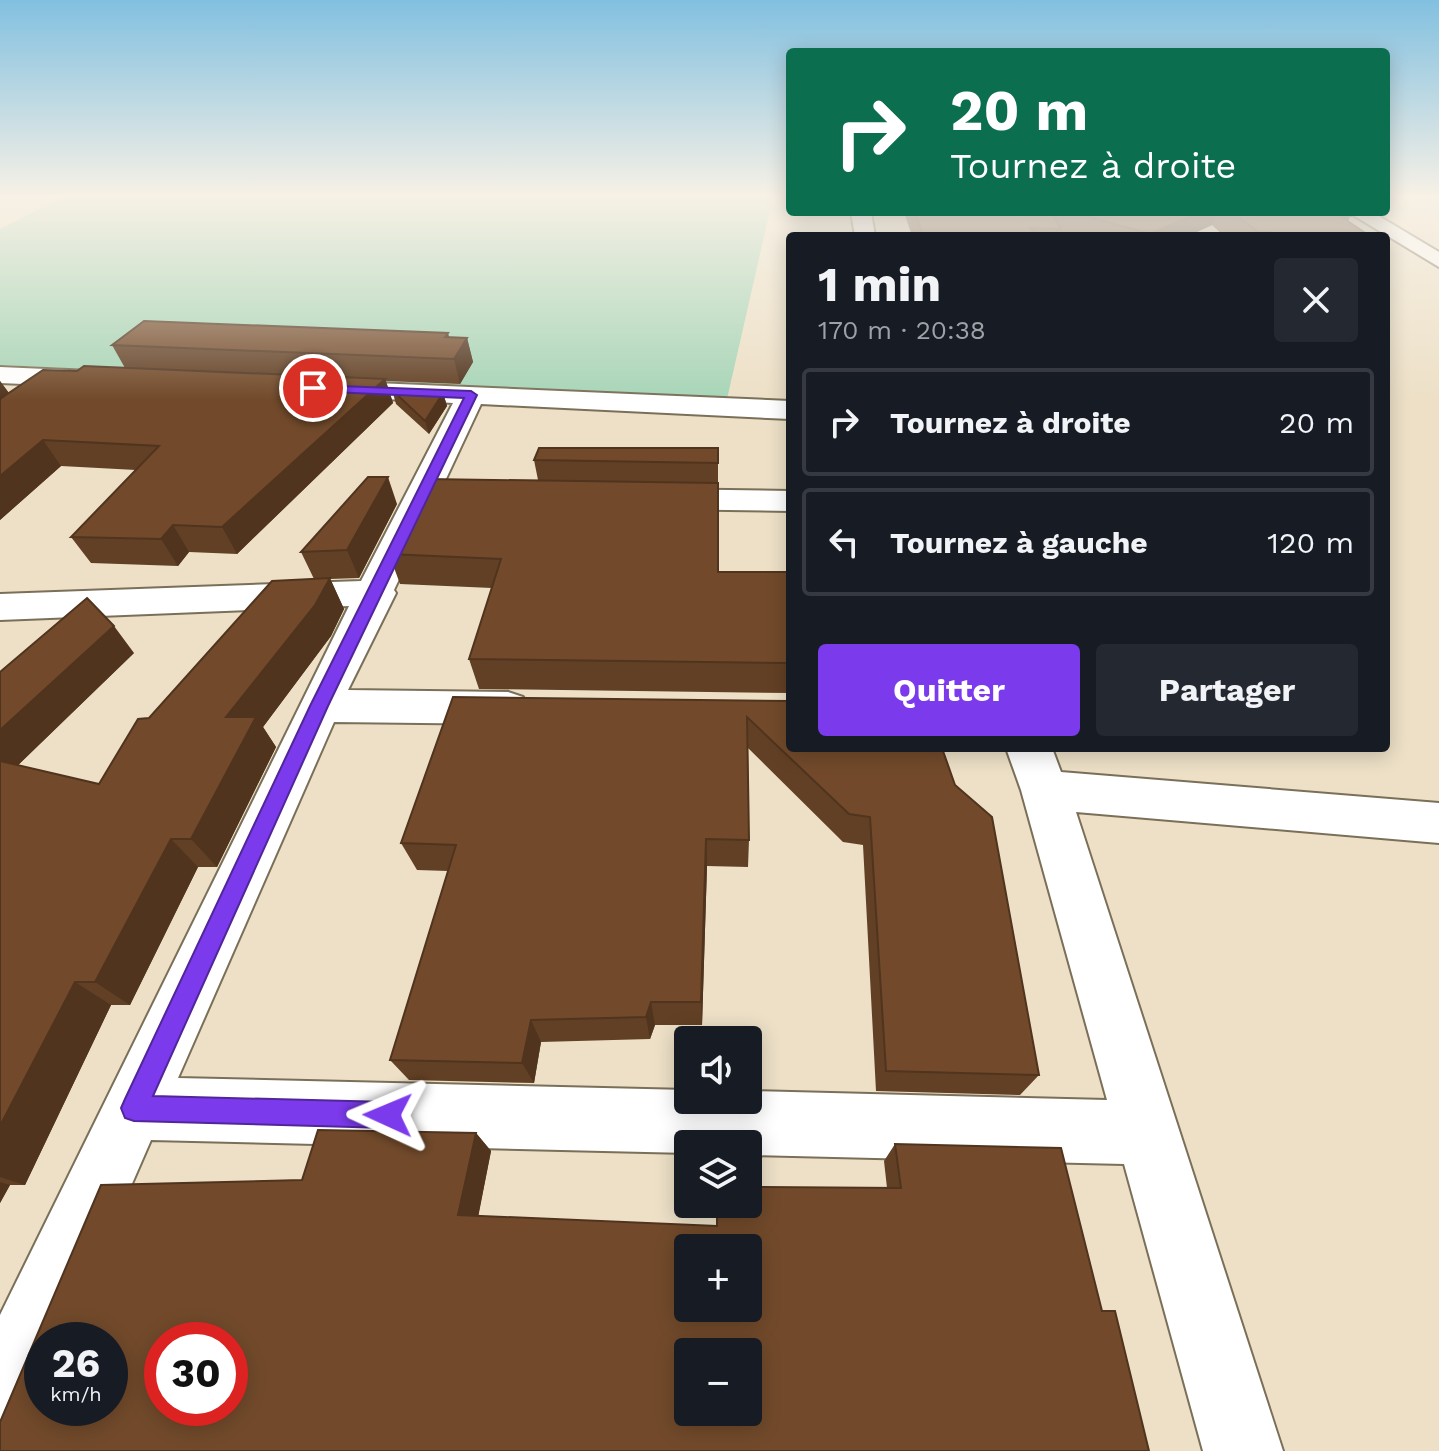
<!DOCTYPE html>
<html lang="fr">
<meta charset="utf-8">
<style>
body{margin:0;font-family:"Work Sans",sans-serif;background:#242831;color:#f1f3f6;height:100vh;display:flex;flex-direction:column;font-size:30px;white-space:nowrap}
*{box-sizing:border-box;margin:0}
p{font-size:26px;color:#9ea1a6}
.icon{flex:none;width:44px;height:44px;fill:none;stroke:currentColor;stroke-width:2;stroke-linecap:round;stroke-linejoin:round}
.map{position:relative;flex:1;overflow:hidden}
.drawer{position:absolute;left:786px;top:232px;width:604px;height:520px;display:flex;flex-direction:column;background:#171b24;border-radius:8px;box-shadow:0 4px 20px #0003}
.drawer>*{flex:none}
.banner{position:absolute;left:786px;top:48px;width:604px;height:168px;border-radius:8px;box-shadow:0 4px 20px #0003;background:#0b6e4f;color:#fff;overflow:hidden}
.buttons{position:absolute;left:674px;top:1026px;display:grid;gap:16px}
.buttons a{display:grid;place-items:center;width:88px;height:88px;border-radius:8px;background:#171b24;box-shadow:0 4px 20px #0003;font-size:40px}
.speed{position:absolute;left:24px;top:1322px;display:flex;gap:16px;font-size:40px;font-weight:700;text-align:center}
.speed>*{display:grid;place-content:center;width:104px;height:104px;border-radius:50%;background:#171b24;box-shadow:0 4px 20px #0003;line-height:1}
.speed small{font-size:20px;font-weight:400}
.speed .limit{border:12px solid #d22;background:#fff;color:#111}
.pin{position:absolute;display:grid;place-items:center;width:68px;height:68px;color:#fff;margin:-34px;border:4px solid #fff;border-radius:50%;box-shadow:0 2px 8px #0007}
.me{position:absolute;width:88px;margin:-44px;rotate:271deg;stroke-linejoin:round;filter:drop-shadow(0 0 6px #0008)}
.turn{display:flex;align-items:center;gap:28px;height:168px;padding:0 32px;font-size:36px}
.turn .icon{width:104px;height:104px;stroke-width:2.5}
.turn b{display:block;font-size:56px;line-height:68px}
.round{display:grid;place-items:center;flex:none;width:84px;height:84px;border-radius:8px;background:#242831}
.summary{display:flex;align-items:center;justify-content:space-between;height:136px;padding:0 32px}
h1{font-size:48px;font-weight:700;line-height:60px}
.action{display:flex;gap:16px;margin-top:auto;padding:16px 32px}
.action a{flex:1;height:92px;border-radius:8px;background:#7c3aed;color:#fff;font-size:32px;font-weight:700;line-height:92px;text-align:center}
.action a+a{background:#242831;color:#f1f3f6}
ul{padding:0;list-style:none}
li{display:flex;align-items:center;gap:24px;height:108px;margin:0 16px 12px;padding:0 16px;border:4px solid #363941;border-radius:8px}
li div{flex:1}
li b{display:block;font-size:30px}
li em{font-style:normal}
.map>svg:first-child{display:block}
</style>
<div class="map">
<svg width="1439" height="1451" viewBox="0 0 1439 1451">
<rect width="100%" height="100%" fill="#ede0c7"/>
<path fill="#a7d5b8" d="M 64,197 L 773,197 L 727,399 L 0,365 L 0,229 Z"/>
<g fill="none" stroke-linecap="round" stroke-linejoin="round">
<defs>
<path id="street" d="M 851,212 L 871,212 L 875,236 L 855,236 Z
M 1348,212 L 1372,212 L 1439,252 L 1439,267 Z
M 0,367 L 92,371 L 102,373 L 106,379 L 102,385 L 92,387 L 0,383 Z
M 329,381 L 790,401 L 790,419 L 481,404 L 394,590 L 396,593 L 348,690 L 508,692 L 523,697 L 530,708 L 523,719 L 508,724 L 334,722 L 178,1078 L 688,1090 L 688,1100 L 748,1100 L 748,1091 L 1107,1100 L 1021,790 L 1006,748 L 1052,748 L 1061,772 L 1439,803 L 1439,843 L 1076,812 L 1283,1451 L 1203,1451 L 1124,1164 L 748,1155 L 748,1144 L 688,1144 L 688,1153 L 151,1140 L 64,1340 L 42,1340 L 42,1391 L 27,1425 L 0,1436 L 0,1315 L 349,606 L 0,620 L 0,594 L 361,581 L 453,403 L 319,395 L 315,389 L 319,383 Z
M 656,489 L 790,491 L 790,511 L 656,509 L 644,506 L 639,499 L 644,492 Z"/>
</defs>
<use href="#street" stroke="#7a6f58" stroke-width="4"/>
<use href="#street" fill="#fff" fill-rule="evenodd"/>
</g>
<path fill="#624025" d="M 904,212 L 1344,212 L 1350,216 L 1348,222 L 1370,236 L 1224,236 L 1212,225 L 1188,236 L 1070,236 L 1060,233 L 1059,236 L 912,236 Z
M 450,337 L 467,338 L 473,362 L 460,384 L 386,381 L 393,403 L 237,554 L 189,552 L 178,566 L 91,563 L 71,537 L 136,470 L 61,466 L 0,520 L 0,381 L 9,393 L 77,371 L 125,368 L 112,345 Z
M 392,390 L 443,393 L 447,406 L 429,434 L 396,404 Z
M 718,448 L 718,572 L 790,572 L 790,693 L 479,689 L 469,659 L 492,588 L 400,584 L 389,554 L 538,480 L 534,460 Z
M 397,504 L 359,578 L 330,579 L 344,609 L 331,636 L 263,727 L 276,747 L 217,867 L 198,867 L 130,1005 L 111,1005 L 25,1185 L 10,1185 L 0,1203 L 0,672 L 134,653 L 18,765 L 99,784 L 149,718 L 314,579 L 301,552 Z
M 790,701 L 940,748 L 1039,1075 L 1020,1095 L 876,1091 L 863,845 L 843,842 L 748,748 L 749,840 L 748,867 L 707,866 L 702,1025 L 655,1025 L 650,1039 L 541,1042 L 534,1083 L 409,1080 L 390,1060 L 448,871 L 417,870 L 401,843 Z
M 476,1133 L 491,1151 L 478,1216 L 717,1226 L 887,1188 L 884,1161 L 895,1144 L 1102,1311 L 1149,1451 L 302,1180 Z"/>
<path fill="#50341e" d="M 1200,212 L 1217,212 L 1212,225 L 1188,236 L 1150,236 L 1150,234 Z
M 448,333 L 455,357 L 467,338 L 473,362 L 460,384 L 454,359 L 445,337 Z
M 385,379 L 393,403 L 237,554 L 222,527 Z
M 0,381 L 11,396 L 0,405 Z
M 443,393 L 447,406 L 429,434 L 425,421 Z
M 43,440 L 61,466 L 0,520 L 0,476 Z
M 388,477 L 397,504 L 359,578 L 347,550 Z
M 173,525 L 189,552 L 178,566 L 161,539 Z
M 330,578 L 344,609 L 331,636 L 263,727 L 276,747 L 217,867 L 191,839 L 226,717 Z
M 114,626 L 134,653 L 10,773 L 0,765 L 0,730 Z
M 171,839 L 198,867 L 130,1005 L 95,982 Z
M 706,839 L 707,866 L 702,1025 L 701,1002 Z
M 75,982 L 111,1005 L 25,1185 L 0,1177 L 0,1126 Z
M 651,1002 L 655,1025 L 650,1039 L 646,1017 Z
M 531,1020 L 541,1042 L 534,1083 L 522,1063 Z
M 476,1133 L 491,1151 L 476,1228 L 458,1215 Z
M 0,1182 L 10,1185 L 0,1203 Z"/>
<path fill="#724a2b" stroke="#50341e" stroke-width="2" fill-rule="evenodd" d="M 915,212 L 1051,212 L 1061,229 L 1030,228 L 1036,236 L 931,236 L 929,233 L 922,233 Z
M 1072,212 L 1200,212 L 1150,234 Z
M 1232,212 L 1344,212 L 1350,216 L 1340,216 L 1370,236 L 1276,236 L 1271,232 L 1258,232 Z
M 144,321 L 448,333 L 445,337 L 467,338 L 454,359 L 112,345 Z
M 84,366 L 385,379 L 222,527 L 173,525 L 161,539 L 71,537 L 159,446 L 43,440 L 0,476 L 0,399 L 43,370 L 77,371 Z
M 392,390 L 443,393 L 425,421 Z
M 539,448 L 718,448 L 718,463 L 534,460 Z
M 368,477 L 388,477 L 347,550 L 301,552 Z
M 427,479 L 718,483 L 718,572 L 790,572 L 790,663 L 469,659 L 501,559 L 389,554 Z
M 330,578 L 315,605 L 226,717 L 256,717 L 191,839 L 171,839 L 95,982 L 75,982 L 0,1126 L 0,761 L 99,784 L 138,719 L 149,718 L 272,581 Z
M 87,598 L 114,626 L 0,730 L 0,672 Z
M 453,697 L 790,701 L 790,748 L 940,748 L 943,751 L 955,785 L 992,817 L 1039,1075 L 886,1071 L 870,817 L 849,814 L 747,717 L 749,840 L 706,839 L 701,1002 L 651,1002 L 646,1017 L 531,1020 L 522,1063 L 390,1060 L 456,845 L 401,843 Z
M 318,1130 L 476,1133 L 458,1215 L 717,1226 L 717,1204 L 748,1204 L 748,1187 L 901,1188 L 895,1144 L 1061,1148 L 1102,1311 L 1115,1311 L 1149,1451 L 0,1451 L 0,1422 L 101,1185 L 302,1180 ZM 688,1248 L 748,1248 L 748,1308 L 688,1308 ZM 42,1340 L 110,1340 L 110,1408 L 42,1408 ZM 162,1340 L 230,1340 L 230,1408 L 162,1408 ZM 688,1352 L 748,1352 L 748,1412 L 688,1412 Z"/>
<linearGradient id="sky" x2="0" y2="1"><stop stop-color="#82c0e0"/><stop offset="0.49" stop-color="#f7f1e6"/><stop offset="1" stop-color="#f7f1e6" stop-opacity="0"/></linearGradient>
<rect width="1439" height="400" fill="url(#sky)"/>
<path fill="#7c3aed" stroke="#51269a" stroke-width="2" d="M 313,385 L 471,391 L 477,395 L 328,706 L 153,1096 L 388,1102 L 397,1105 L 401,1115 L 397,1124 L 388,1128 L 134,1121 L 125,1118 L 121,1108 L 125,1099 L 310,706 L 464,398 L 309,391 L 309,386 Z"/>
</svg>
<div class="buttons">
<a><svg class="icon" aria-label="sound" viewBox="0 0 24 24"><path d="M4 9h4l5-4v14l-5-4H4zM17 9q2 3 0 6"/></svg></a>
<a><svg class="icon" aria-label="layers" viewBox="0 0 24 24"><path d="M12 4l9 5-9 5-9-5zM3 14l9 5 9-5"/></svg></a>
<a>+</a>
<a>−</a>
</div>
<div class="speed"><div>26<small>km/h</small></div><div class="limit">30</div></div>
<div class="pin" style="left:313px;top:388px;background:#d93025"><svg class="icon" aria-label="arrive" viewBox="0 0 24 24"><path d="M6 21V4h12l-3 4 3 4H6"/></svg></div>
<svg class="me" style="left:388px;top:1115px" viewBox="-20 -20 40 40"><path d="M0-17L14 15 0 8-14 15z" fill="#7c3aed" stroke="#fff" stroke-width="4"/></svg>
<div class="banner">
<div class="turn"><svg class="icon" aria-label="right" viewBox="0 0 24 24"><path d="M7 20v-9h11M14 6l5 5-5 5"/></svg><div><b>20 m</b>Tournez à droite</div></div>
</div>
<section class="drawer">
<div class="summary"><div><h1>1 min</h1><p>170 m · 20:38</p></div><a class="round"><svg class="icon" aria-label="close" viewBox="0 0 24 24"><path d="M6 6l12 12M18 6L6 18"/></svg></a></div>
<ul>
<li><svg class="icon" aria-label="right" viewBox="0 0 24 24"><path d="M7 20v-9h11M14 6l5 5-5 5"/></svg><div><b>Tournez à droite</b></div><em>20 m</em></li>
<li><svg class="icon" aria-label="left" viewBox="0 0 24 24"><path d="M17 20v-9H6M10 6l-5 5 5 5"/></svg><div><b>Tournez à gauche</b></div><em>120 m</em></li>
</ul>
<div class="action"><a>Quitter</a><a>Partager</a></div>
</section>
</div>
